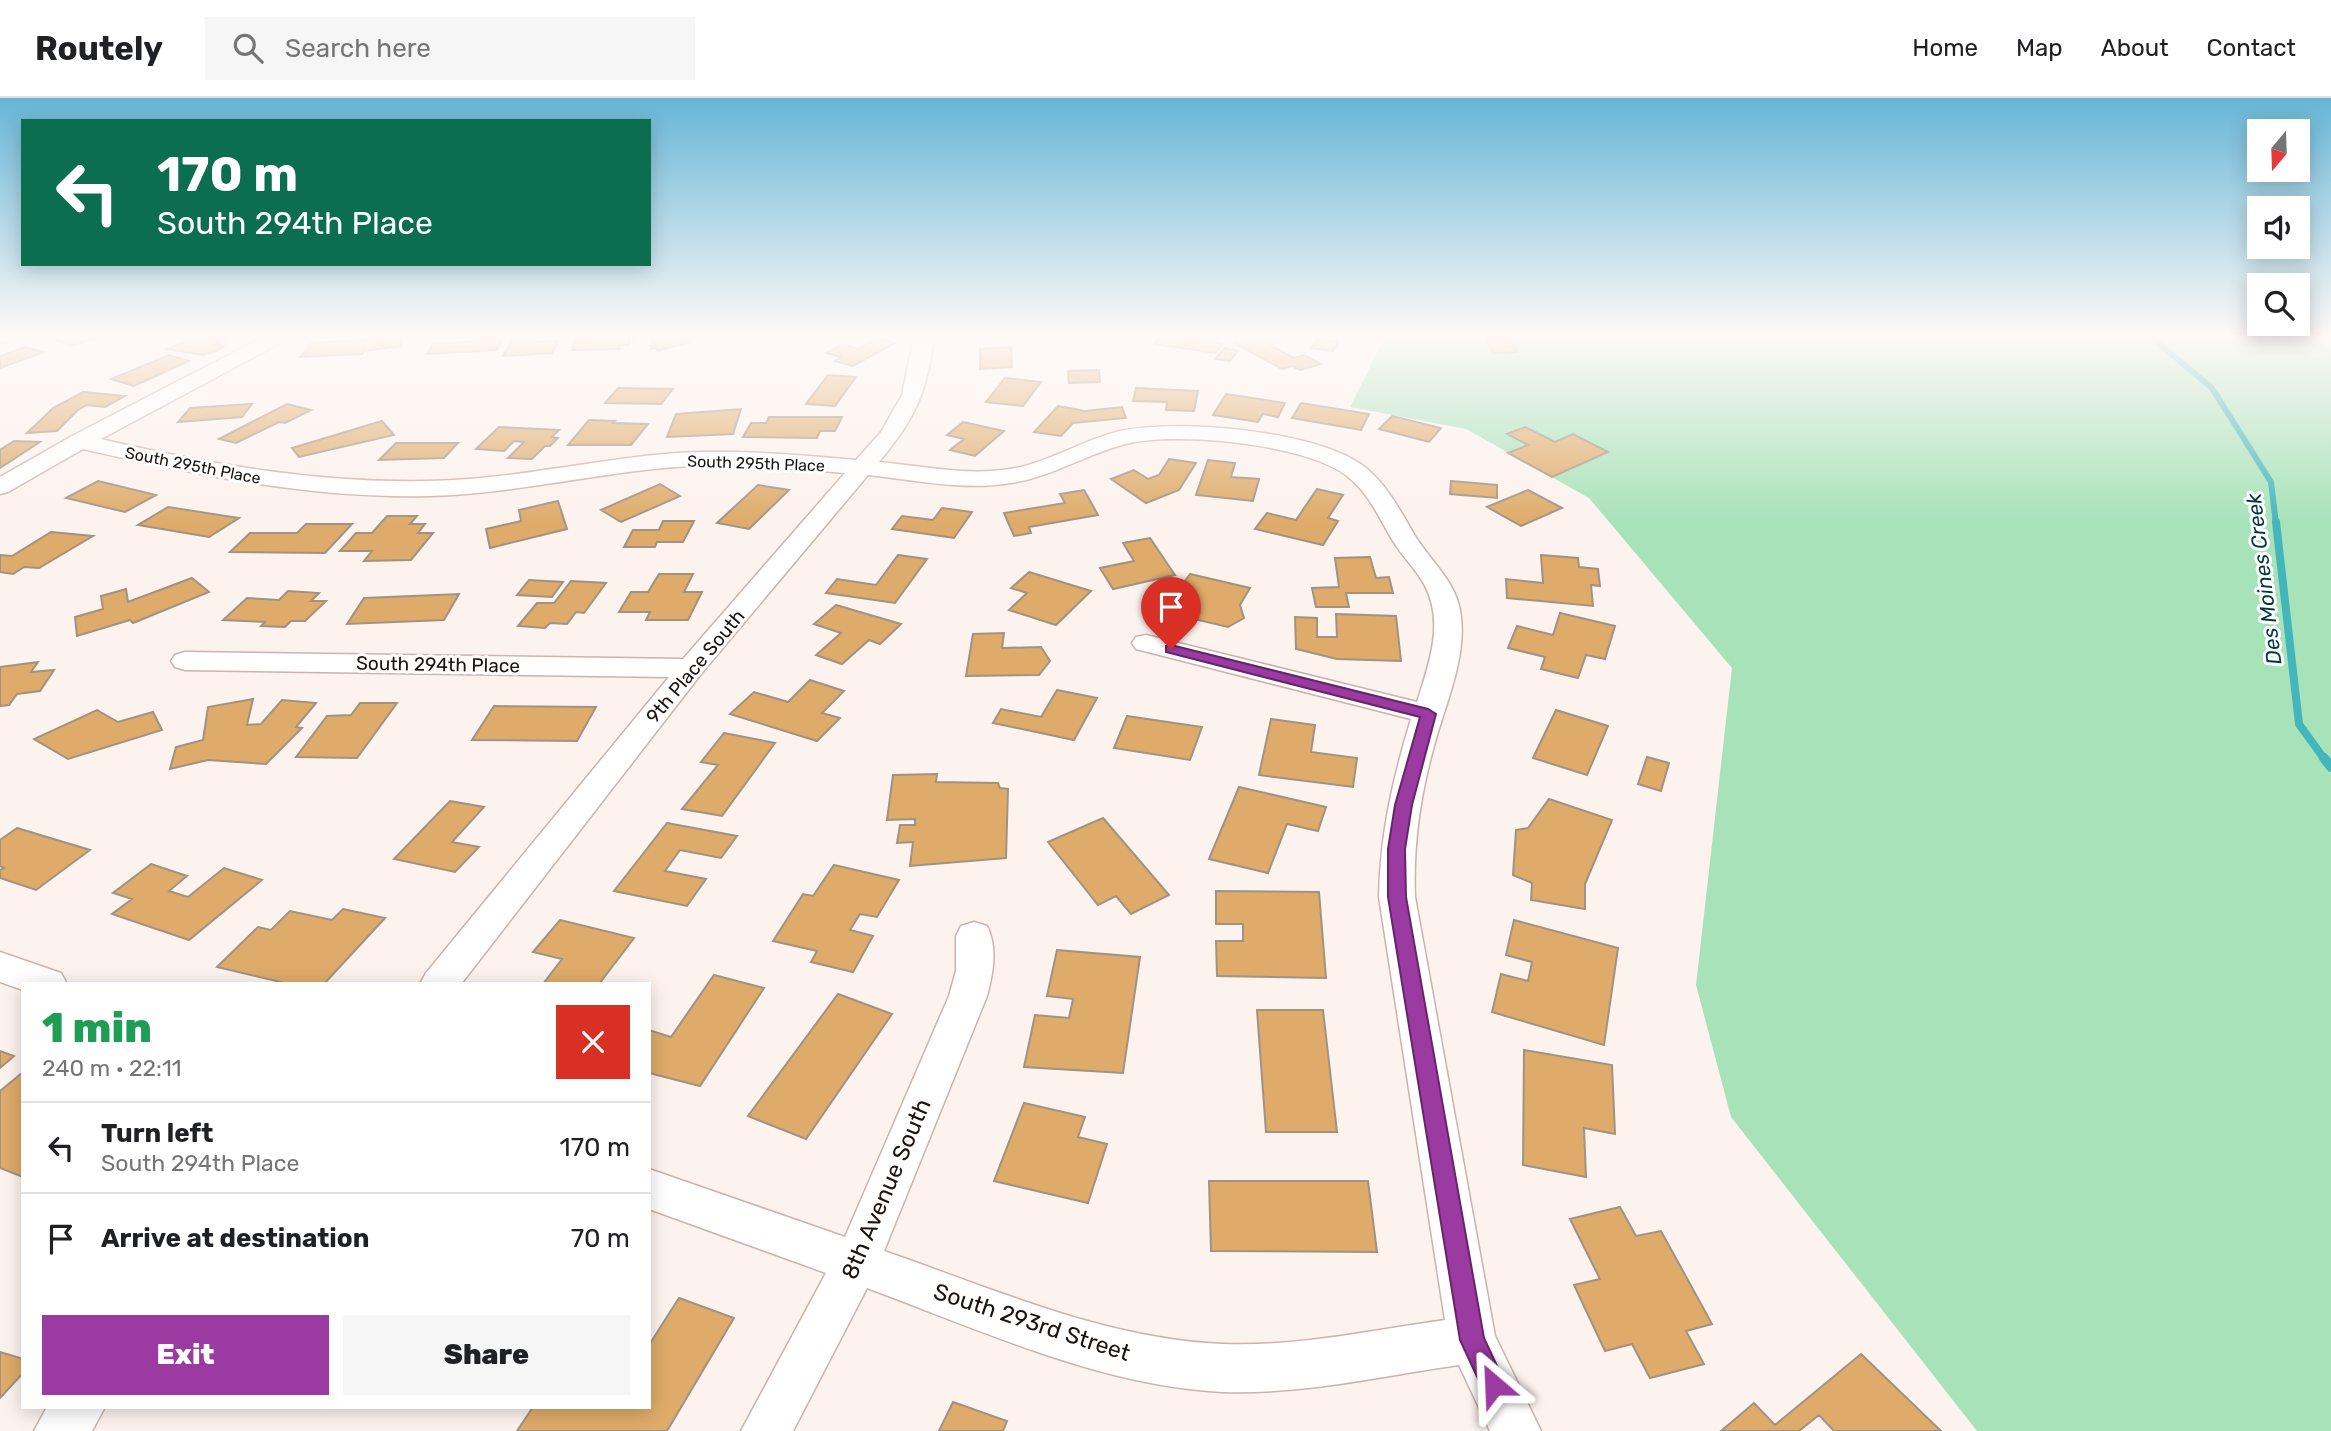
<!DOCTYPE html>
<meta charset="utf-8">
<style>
body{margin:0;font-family:Rubik,sans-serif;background:#f6f6f6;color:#202124;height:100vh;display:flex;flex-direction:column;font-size:26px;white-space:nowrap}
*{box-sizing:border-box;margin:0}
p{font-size:23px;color:#757577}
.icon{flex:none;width:38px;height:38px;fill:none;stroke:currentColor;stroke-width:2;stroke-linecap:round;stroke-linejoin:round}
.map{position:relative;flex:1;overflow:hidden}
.sheet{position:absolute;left:21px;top:884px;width:630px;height:427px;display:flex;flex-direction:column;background:#fff;border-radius:0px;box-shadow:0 4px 18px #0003}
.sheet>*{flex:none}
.banner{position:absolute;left:21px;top:21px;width:630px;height:147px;border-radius:0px;box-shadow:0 4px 18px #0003;background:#0b6e4f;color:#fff;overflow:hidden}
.needle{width:46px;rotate:199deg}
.fabs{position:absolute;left:2247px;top:21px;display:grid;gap:14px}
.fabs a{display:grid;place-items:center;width:63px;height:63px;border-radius:0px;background:#fff;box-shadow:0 4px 18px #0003;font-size:35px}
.pin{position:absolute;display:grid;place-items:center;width:60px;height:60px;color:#fff;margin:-72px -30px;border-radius:50% 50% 50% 0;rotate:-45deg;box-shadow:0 0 7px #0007}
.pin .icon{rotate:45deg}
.me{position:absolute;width:77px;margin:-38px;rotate:334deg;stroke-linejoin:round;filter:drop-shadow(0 0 5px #0008)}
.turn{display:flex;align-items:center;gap:24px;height:147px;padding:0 21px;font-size:32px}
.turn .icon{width:91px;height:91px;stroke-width:2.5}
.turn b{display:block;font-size:49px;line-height:60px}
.round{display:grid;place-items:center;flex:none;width:74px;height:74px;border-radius:0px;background:#f6f6f6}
.summary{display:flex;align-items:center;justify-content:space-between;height:119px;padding:0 21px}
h1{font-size:42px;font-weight:800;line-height:52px;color:#1e9e55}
.cta{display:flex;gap:14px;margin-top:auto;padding:14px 21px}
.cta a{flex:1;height:80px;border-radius:0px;background:#9b3aa1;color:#fff;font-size:28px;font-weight:800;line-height:80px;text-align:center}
.cta a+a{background:#f6f6f6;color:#202124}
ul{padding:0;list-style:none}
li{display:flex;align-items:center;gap:21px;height:91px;padding:0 21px;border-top:2px solid #e0e0e0}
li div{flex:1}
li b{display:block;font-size:26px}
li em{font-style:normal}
header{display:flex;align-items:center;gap:42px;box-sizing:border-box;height:98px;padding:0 35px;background:#fff;border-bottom:2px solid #e0e0e0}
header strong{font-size:33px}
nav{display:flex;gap:38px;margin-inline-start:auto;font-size:24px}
.search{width:490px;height:63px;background:#f6f6f6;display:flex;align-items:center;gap:18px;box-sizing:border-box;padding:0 24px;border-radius:0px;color:#757577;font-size:26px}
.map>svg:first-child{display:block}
</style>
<header>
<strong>Routely</strong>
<div class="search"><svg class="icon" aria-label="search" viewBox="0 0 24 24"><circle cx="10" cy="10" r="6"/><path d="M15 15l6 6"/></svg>Search here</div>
<nav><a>Home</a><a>Map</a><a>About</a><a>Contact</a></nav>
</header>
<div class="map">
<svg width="2331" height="1333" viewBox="0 0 2331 1333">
<rect width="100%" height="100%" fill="#fcf2ee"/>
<path fill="#a7e2b9" d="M 1385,239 L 2313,239 L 2331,249 L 2331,1333 L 1977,1333 L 1731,1019 L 1696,887 L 1732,570 L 1589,400 L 1466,331 L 1350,309 Z"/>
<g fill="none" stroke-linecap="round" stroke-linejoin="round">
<path stroke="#43b6bb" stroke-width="6" d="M 2151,239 L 2212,290 L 2271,384 L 2276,426"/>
<path stroke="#43b6bb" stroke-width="8" d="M 2276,424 L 2299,626 L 2325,662"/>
<path stroke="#43b6bb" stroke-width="10" d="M 2324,660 L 2331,669"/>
</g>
<path fill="#deab6a" stroke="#a19281" stroke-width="2" d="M 56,239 L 100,239 L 72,248 L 51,240 Z
M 195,239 L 230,239 L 215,246 L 224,248 L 216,253 L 203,257 L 168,251 Z
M 402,239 L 400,248 L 364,253 L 362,256 L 300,259 L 312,245 Z
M 479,239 L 504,239 L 497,252 L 427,256 L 433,246 L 476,243 Z
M 513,239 L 537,239 L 535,244 L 558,243 L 552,255 L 503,258 Z
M 600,239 L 638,239 L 630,242 L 629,247 L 620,247 L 619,251 L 572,252 L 575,241 Z
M 650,239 L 686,239 L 689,244 L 658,253 L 656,250 L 651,251 L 650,248 L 655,247 Z
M 1161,239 L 1192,241 L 1194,239 L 1218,239 L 1214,244 L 1223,246 L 1216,255 L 1154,246 Z
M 1253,239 L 1271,239 L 1280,244 L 1270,247 L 1294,260 L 1304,257 L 1321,266 L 1300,272 L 1292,268 L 1282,271 L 1234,245 Z
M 1485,239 L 1509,239 L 1517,254 L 1493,255 Z
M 878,240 L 895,245 L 853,268 L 835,263 L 841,259 L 826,255 L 843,246 L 858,251 Z
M 1317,241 L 1338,244 L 1333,253 L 1311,250 Z
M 25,249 L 44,254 L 0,270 L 0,258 Z
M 1011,249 L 1012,269 L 980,271 L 980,251 Z
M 1224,250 L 1238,253 L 1230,263 L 1215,261 Z
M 169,257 L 189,263 L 134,288 L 111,281 Z
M 1099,272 L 1100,284 L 1069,285 L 1068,273 Z
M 828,277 L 856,279 L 835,308 L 806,306 Z
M 1005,280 L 1041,284 L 1023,308 L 986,304 Z
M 618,290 L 673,291 L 661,306 L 605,305 Z
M 1136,290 L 1198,293 L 1194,313 L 1166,312 L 1167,304 L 1133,303 Z
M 83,294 L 125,298 L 105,309 L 87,307 L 78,312 L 57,333 L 27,335 L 53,310 Z
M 1226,296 L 1285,305 L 1278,319 L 1263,316 L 1258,324 L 1213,317 Z
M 1301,305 L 1369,316 L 1361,332 L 1292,320 Z
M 252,306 L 242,319 L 178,324 L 190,310 Z
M 287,306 L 311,312 L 285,325 L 279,324 L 236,345 L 219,341 Z
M 1058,308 L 1085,313 L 1122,309 L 1126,320 L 1073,325 L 1061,338 L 1034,334 Z
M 741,311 L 733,336 L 667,339 L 676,316 Z
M 1392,318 L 1441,330 L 1429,344 L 1379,331 Z
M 769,319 L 842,319 L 835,333 L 820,333 L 817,340 L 743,339 L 751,325 L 766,325 Z
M 589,322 L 615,323 L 613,325 L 648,326 L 631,347 L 568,347 Z
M 382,323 L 394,337 L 299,359 L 292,350 Z
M 963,324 L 1004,333 L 975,358 L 950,352 L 964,341 L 947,337 Z
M 499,329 L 559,332 L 552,339 L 558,340 L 550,348 L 545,348 L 532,361 L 508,360 L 524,344 L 514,343 L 504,353 L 476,351 Z
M 1525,329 L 1555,344 L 1573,336 L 1608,354 L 1552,379 L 1508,355 L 1528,347 L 1507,336 Z
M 14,343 L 40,344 L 0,370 L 0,352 Z
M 396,345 L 458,345 L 444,360 L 379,362 Z
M 1169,361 L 1196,365 L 1179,392 L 1146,405 L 1111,381 L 1134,372 L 1148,381 L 1159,377 Z
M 1208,362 L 1235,365 L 1231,379 L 1259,381 L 1253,403 L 1196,397 Z
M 98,383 L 156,397 L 125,414 L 66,400 Z
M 1451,383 L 1497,387 L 1497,400 L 1450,396 Z
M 660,386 L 680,398 L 621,424 L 601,412 Z
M 758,387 L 789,392 L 749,431 L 717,425 Z
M 1317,391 L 1343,397 L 1328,420 L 1338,423 L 1323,447 L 1255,431 L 1267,415 L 1296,422 Z
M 1084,392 L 1098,417 L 1029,429 L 1031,435 L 1014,438 L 1004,415 L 1065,405 L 1060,396 Z
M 1528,392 L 1562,410 L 1521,428 L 1487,409 Z
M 558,403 L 567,431 L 490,450 L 486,431 L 521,423 L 519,412 Z
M 168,409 L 239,420 L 209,439 L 138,427 Z
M 942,410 L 972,414 L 954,440 L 892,431 L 902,418 L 933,422 Z
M 387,418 L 417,418 L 410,426 L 425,426 L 418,435 L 433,435 L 411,462 L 364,463 L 372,453 L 340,453 L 356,435 L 372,435 Z
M 663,423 L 694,423 L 683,444 L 657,444 L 655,449 L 624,449 L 633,432 L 659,432 Z
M 306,426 L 352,426 L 325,455 L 230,454 L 250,435 L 297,435 Z
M 51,434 L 93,438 L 39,470 L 24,469 L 13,476 L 0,474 L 0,457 L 12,458 Z
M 1150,440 L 1175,477 L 1113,491 L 1100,470 L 1134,463 L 1123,445 Z
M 898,457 L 927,461 L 895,505 L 826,495 L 837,481 L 876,487 Z
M 1541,457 L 1578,460 L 1579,469 L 1598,471 L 1600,488 L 1591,487 L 1593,508 L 1507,500 L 1506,481 L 1543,485 Z
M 1370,459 L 1376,480 L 1389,479 L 1393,495 L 1346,495 L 1349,509 L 1316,509 L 1312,490 L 1339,489 L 1335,460 Z
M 1029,474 L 1091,493 L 1056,527 L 1009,512 L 1027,495 L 1011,490 Z
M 659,476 L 693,476 L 684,494 L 702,494 L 688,522 L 646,522 L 650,514 L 619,514 L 631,494 L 648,494 Z
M 1190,476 L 1250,490 L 1240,507 L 1244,520 L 1228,529 L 1182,518 L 1195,499 L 1176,495 Z
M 192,480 L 209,494 L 133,525 L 130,522 L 77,538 L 75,519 L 103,511 L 101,498 L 126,491 L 128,504 Z
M 529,482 L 563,484 L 552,499 L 517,497 Z
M 571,483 L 606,485 L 584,515 L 576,514 L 567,526 L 550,525 L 545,530 L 518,528 L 537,505 L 554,505 Z
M 288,493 L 319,495 L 311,503 L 326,503 L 305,523 L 291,523 L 285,529 L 261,528 L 265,524 L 223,522 L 247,500 L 279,502 Z
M 459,496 L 444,522 L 347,526 L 364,500 Z
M 836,507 L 901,526 L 880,546 L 869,542 L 842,566 L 816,557 L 841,535 L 814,526 Z
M 1560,515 L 1615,528 L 1605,561 L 1586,557 L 1578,580 L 1541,571 L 1545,559 L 1508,550 L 1517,528 L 1553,537 Z
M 1336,516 L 1396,518 L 1401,563 L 1337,561 L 1296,551 L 1295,519 L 1317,520 L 1317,539 L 1337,539 Z
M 1004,535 L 1002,550 L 1041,549 L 1050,563 L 1039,577 L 966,578 L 973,536 Z
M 38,564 L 31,574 L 54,572 L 40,593 L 17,596 L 9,607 L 0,608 L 0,569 Z
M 810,582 L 844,593 L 822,615 L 840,620 L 817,643 L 730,616 L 754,594 L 788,604 Z
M 1057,592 L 1097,600 L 1074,642 L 993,625 L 1001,611 L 1041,619 Z
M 253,601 L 247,627 L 261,626 L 282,602 L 316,605 L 296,629 L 302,630 L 266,666 L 208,662 L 170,671 L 176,649 L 203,642 L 208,609 Z
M 360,605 L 397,605 L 357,660 L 296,659 L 327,618 L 351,617 Z
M 494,608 L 596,609 L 577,643 L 472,642 Z
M 97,612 L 118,624 L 153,614 L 162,632 L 68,661 L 34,641 Z
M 1556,612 L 1608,628 L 1587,677 L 1533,660 Z
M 1127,618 L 1202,629 L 1190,662 L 1114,650 Z
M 1271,621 L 1315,627 L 1311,654 L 1357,660 L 1353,689 L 1259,677 Z
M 724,635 L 775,645 L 722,718 L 682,711 L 718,667 L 701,664 Z
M 1647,659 L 1669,665 L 1661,693 L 1638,686 Z
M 937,676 L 936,684 L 998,685 L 1000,690 L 1008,691 L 1006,760 L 910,768 L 913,744 L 897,745 L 900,727 L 915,727 L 915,721 L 887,722 L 893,677 Z
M 1239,689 L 1326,709 L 1318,733 L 1287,726 L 1268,775 L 1209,761 Z
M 1549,701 L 1612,722 L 1585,786 L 1585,811 L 1531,802 L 1532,785 L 1513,777 L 1516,732 L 1528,730 Z
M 450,703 L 484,709 L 452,744 L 479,749 L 455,774 L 394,761 Z
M 1103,720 L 1169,797 L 1131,816 L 1116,798 L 1098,807 L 1048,744 Z
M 667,725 L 737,738 L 721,760 L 680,752 L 665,773 L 706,781 L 687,808 L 614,793 Z
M 17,730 L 90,752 L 36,792 L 0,780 L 0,772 L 4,770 L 0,768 L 0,742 Z
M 151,766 L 187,778 L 169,793 L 188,799 L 224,770 L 262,782 L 189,842 L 112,816 L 132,801 L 113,795 Z
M 834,767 L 899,782 L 877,819 L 860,816 L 850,832 L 873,838 L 853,874 L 811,864 L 817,853 L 773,843 L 803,796 L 813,798 Z
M 1216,793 L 1319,794 L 1326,880 L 1217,878 L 1216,843 L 1243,843 L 1243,826 L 1216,826 Z
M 343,811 L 385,820 L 324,886 L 289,886 L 217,869 L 258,829 L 271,832 L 290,813 L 332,822 Z
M 560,822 L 634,840 L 599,886 L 543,886 L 562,861 L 533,854 Z
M 1514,822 L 1618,850 L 1604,947 L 1492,914 L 1501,876 L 1528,883 L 1532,864 L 1506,857 Z
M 1057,852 L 1140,859 L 1123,975 L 1024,969 L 1035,917 L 1069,920 L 1073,901 L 1047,898 Z
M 714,877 L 764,890 L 700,988 L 649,975 L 649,932 L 671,939 Z
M 838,896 L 892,916 L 806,1041 L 748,1018 Z
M 1257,912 L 1323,912 L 1337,1034 L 1266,1034 Z
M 1524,952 L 1612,967 L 1615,1036 L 1584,1030 L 1586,1079 L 1523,1067 Z
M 0,953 L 14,958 L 0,970 Z
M 23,974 L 23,1079 L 0,1070 L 0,993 Z
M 1024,1005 L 1085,1019 L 1078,1039 L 1107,1046 L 1088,1105 L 994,1083 Z
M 1209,1083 L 1368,1083 L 1377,1154 L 1211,1153 Z
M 1620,1109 L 1636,1138 L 1661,1133 L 1712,1226 L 1686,1233 L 1704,1266 L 1650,1280 L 1632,1246 L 1605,1253 L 1574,1187 L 1600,1181 L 1570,1121 Z
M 679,1200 L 734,1220 L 667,1333 L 517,1333 L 533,1309 L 649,1309 L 649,1247 Z
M 0,1254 L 23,1261 L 23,1275 L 0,1300 Z
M 1861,1256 L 1941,1333 L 1834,1333 L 1819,1317 L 1799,1333 L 1721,1333 L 1754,1305 L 1775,1327 Z
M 953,1304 L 1007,1323 L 1003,1333 L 939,1333 Z"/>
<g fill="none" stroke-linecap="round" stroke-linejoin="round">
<defs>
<path id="minor" d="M 0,239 L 12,239 L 9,243 L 0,245 Z
M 263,239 L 287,239 L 284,243 L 101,341 C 208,366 316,385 427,383 C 504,382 578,365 654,357 C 721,350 789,356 856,362 L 881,334 L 902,297 L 914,239 L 934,239 C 927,295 915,321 879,364 C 922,368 967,378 1010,371 C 1049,365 1082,342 1120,333 C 1177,321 1320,332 1366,370 C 1388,388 1401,414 1415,438 C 1432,465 1458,485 1461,519 C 1466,562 1445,607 1434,648 C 1420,698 1413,747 1415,799 L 1495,1238 L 1541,1333 L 1490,1333 L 1459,1267 C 1381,1278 1301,1297 1222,1294 C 1100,1288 981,1232 867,1190 L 793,1333 L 741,1333 L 826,1175 L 649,1111 L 649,1071 L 845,1139 L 949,898 L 956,873 L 956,838 L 961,828 L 974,824 L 987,828 C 998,850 993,875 987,898 L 884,1153 C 994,1191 1105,1241 1223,1246 C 1297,1249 1372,1232 1445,1222 L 1379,799 C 1380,737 1393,680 1411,621 L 1136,551 L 1132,545 L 1136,539 L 1146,537 L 1417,604 C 1429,566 1445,524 1424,486 C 1415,470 1402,458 1393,443 C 1379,420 1369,395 1347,378 C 1307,346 1175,333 1126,346 C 1086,356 1052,379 1011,385 C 964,393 914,382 868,377 L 701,576 L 461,886 L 420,886 L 426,875 L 669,579 L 185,572 L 175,569 L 171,563 L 175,557 L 185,554 L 683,561 L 845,375 C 782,369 718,364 654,371 C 579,379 505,396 429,398 C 311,401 197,377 83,351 L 8,394 L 0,396 L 0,379 L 72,338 Z
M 0,854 L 61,875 L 67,886 L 23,886 L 23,892 L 0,884 Z
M 47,1309 L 105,1309 L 92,1333 L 34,1333 Z"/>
</defs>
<use href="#minor" stroke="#ccb3ab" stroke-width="3"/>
<use href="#minor" fill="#fff" fill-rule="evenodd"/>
</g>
<linearGradient id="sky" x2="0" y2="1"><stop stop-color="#66b5d6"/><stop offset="0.56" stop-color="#fef9f7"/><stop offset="1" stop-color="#fef9f7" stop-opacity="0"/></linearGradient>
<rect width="2331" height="425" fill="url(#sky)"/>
<path fill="#9b3aa1" stroke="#652669" stroke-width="2" d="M 1171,547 L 1428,611 L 1436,616 L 1412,707 L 1405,751 L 1406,799 L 1484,1240 L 1506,1287 L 1503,1296 L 1494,1300 L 1485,1296 L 1460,1242 L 1388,799 L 1388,751 L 1395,707 L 1420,619 L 1166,554 L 1166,548 Z"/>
<g text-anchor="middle" stroke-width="6" stroke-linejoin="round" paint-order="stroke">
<g font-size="16" fill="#1b1310" stroke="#fff">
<text transform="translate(756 365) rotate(2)" y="6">South 295th Place</text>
<text transform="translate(193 367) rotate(11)" y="6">South 295th Place</text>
</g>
<g font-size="19" fill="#1b1310" stroke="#fff">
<text transform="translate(438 566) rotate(1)" y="7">South 294th Place</text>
<text transform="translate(695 568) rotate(-50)" y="7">9th Place South</text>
</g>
<g font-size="21" font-style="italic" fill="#02393c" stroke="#fff">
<text transform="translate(2264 481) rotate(-97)" y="7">Des Moines Creek</text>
</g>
<g font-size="23" fill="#1b1310" stroke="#fff">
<text transform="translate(886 1091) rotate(-67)" y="8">8th Avenue South</text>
<text transform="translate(1032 1224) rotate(18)" y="8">South 293rd Street</text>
</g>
</g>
</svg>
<div class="fabs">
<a><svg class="needle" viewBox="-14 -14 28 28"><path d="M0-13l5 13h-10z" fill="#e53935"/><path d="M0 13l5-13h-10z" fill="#757577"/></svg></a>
<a><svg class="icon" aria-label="sound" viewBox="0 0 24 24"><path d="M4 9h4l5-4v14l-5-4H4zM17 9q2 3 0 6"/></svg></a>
<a><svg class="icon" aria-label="search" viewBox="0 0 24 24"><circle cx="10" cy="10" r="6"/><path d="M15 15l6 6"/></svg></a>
</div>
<div class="pin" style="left:1171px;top:551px;background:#d93025"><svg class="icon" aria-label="arrive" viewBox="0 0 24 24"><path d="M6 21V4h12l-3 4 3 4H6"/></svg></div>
<svg class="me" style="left:1494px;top:1287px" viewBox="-20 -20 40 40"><path d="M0-17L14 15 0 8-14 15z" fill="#9b3aa1" stroke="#fff" stroke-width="4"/></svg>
<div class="banner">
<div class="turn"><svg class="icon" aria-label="left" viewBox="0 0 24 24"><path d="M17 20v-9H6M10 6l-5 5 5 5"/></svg><div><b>170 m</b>South 294th Place</div></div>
</div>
<section class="sheet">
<div class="summary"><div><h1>1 min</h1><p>240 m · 22:11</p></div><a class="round" style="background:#d93025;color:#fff"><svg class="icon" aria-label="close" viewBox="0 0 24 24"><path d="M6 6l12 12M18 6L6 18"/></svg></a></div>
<ul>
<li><svg class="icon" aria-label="left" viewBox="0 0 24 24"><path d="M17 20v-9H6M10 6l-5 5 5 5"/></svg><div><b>Turn left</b><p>South 294th Place</p></div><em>170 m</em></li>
<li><svg class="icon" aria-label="arrive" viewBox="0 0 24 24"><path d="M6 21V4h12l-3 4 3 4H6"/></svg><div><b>Arrive at destination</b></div><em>70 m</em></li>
</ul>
<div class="cta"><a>Exit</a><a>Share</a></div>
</section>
</div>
